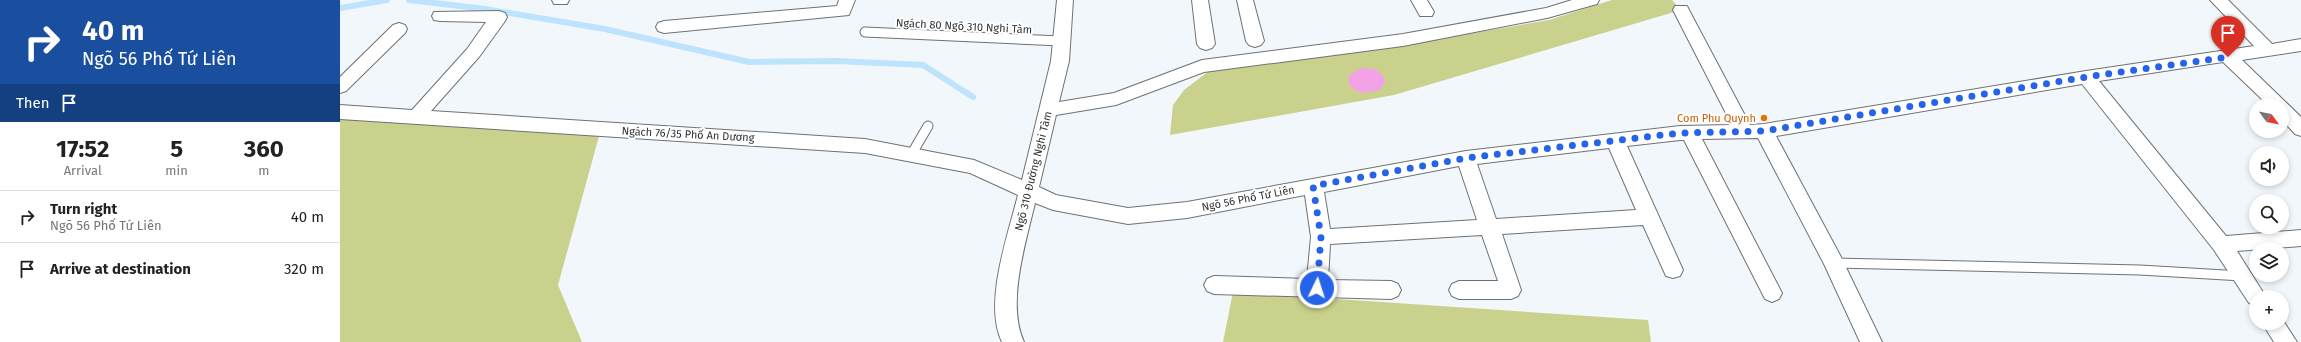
<!DOCTYPE html>
<meta charset="utf-8">
<style>
body{margin:0;font-family:"Fira Sans",sans-serif;background:#f2f2f2;color:#222;height:100vh;display:flex;flex-direction:column;font-size:15px;white-space:nowrap}
*{box-sizing:border-box;margin:0}
p{font-size:13px;color:#767676}
.icon{flex:none;width:22px;height:22px;fill:none;stroke:currentColor;stroke-width:2;stroke-linecap:round;stroke-linejoin:round}
.map{position:relative;flex:1;overflow:hidden}
.sheet{display:flex;flex-direction:column;background:#fff;width:340px}
.sheet>*{flex:none}
.hud{background:#1a4fa0;color:#fff;overflow:hidden}
.needle{width:26px;rotate:122deg}
.fabs{position:absolute;left:1909px;top:98px;display:grid;gap:8px}
.fabs a{display:grid;place-items:center;width:40px;height:40px;border-radius:50%;background:#fff;box-shadow:0 2px 6px #0003;font-size:20px}
.pin{position:absolute;display:grid;place-items:center;width:34px;height:34px;color:#fff;margin:-41px -17px;border-radius:50% 50% 50% 0;rotate:-45deg;box-shadow:0 0 4px #0007}
.pin .icon{rotate:45deg}
.me{position:absolute;width:44px;margin:-22px;rotate:4deg;stroke-linejoin:round;filter:drop-shadow(0 0 3px #0008)}
.turn{display:flex;align-items:center;gap:14px;height:84px;padding:0 16px;font-size:18px}
.turn .icon{width:52px;height:52px;stroke-width:2.5}
.turn b{display:block;font-size:28px;line-height:34px}
.then{display:flex;align-items:center;height:38px;padding:0 16px;background:#0003;gap:8px;font-size:15px}
.eta{display:flex;justify-content:space-evenly;align-items:center;height:68px;text-align:center}
.eta b{font-size:24px;font-weight:700;line-height:28px}
ul{padding:0;list-style:none}
li{display:flex;align-items:center;gap:12px;height:52px;padding:0 16px;border-top:1px solid #e0e0e0}
li div{flex:1}
li b{display:block;font-size:15px}
li em{font-style:normal}
main{display:flex;flex:1;min-height:0}
.map>svg:first-child{display:block}
</style>
<main>
<section class="sheet">
<div class="hud">
<div class="turn"><svg class="icon" aria-label="right" viewBox="0 0 24 24"><path d="M7 20v-9h11M14 6l5 5-5 5"/></svg><div><b>40 m</b>Ngõ 56 Phố Tứ Liên</div></div>
<div class="then">Then<svg class="icon" aria-label="arrive" viewBox="0 0 24 24"><path d="M6 21V4h12l-3 4 3 4H6"/></svg></div>
</div>
<div class="eta">
<div><b>17:52</b><p>Arrival</p></div>
<div><b>5</b><p>min</p></div>
<div><b>360</b><p>m</p></div>
</div>
<ul>
<li><svg class="icon" aria-label="right" viewBox="0 0 24 24"><path d="M7 20v-9h11M14 6l5 5-5 5"/></svg><div><b>Turn right</b><p>Ngõ 56 Phố Tứ Liên</p></div><em>40 m</em></li>
<li><svg class="icon" aria-label="arrive" viewBox="0 0 24 24"><path d="M6 21V4h12l-3 4 3 4H6"/></svg><div><b>Arrive at destination</b></div><em>320 m</em></li>
</ul>
</section>
<div class="map">
<svg width="1961" height="342" viewBox="0 0 1961 342">
<rect width="100%" height="100%" fill="#f2f7fc"/>
<path fill="#cad18d" d="M 1272,0 L 1332,0 L 1341,10 L 1054,95 L 830,135 L 833,105 L 844,90 L 878,64 L 1063,45 L 1209,20 Z
M 0,111 L 261,129 L 218,285 L 242,342 L 0,342 Z
M 893,292 L 1308,320 L 1311,342 L 883,342 Z"/>
<g fill="none" stroke-linecap="round" stroke-linejoin="round">
<path stroke="#bee3fc" stroke-width="6" d="M 69,0 L 145,9 L 265,29 L 409,62 L 497,61 L 583,65 L 633,97
M 0,8 L 47,0"/>
</g>
<path fill="#f4a2e7" d="M 1022,68 L 1034,69 L 1042,74 L 1045,82 L 1040,90 L 1022,93 L 1012,88 L 1009,84 L 1009,75 Z"/>
<g fill="none" stroke-linecap="round" stroke-linejoin="round">
<defs>
<path id="lane" d="M 525,32 L 721,41
M 571,155 L 588,126
M 1494,263 L 1800,270 L 1902,276"/>
<path id="street" d="M 212,0 L 229,0 L 227,4 L 214,4 Z
M 499,0 L 515,0 L 509,15 L 324,33 L 318,31 L 316,27 L 318,23 L 324,21 L 497,6 Z
M 717,0 L 733,0 L 729,61 L 719,102 L 774,93 L 862,60 L 1063,34 L 1206,8 L 1232,0 L 1259,0 L 1257,4 L 1207,18 L 1063,46 L 864,72 L 776,105 L 716,115 L 699,187 L 716,195 L 788,208 L 847,202 L 1126,151 L 1340,126 L 1392,125 L 1333,10 L 1335,6 L 1347,6 L 1349,10 L 1410,125 L 1424,124 L 1746,71 L 1914,46 L 1870,0 L 1888,0 L 1932,44 L 1961,39 L 1961,51 L 1902,60 L 1961,117 L 1961,136 L 1955,134 L 1942,120 L 1942,105 L 1928,105 L 1883,62 L 1759,81 L 1886,236 L 1961,230 L 1961,246 L 1897,251 L 1926,297 L 1916,297 L 1916,306 L 1909,303 L 1874,250 L 1742,84 L 1436,136 L 1501,257 L 1542,342 L 1520,342 L 1484,264 L 1418,138 L 1362,139 L 1442,293 L 1439,299 L 1432,302 L 1425,299 L 1344,140 L 1340,140 L 1287,146 L 1343,270 L 1340,276 L 1333,278 L 1326,276 L 1303,225 L 1162,234 L 1181,290 L 1178,296 L 1171,299 L 1119,299 L 1112,296 L 1109,290 L 1112,284 L 1119,281 L 1158,281 L 1142,235 L 990,244 L 988,280 L 1051,281 L 1058,284 L 1061,290 L 1058,296 L 1051,299 L 874,294 L 867,291 L 864,285 L 867,279 L 874,276 L 967,279 L 971,237 L 965,195 L 847,218 L 788,224 L 713,210 L 695,203 C 686,242 666,304 684,342 L 662,342 C 643,304 668,235 678,195 L 630,173 L 525,153 L 0,119 L 0,105 L 72,110 L 127,49 L 146,22 L 100,21 L 94,20 L 92,16 L 94,12 L 159,11 L 165,13 L 167,17 L 165,21 L 139,57 L 91,111 L 525,139 L 634,160 L 682,180 L 711,61 ZM 1269,148 L 1296,210 L 1156,219 L 1137,164 ZM 1119,166 L 1137,220 L 990,229 L 984,192 Z
M 852,0 L 868,0 L 875,44 L 872,48 L 866,50 L 860,48 L 857,44 Z
M 897,0 L 913,0 L 924,41 L 921,45 L 915,47 L 909,45 L 906,41 Z
M 1071,0 L 1087,0 L 1094,12 L 1092,16 L 1080,16 Z
M 59,23 L 65,25 L 67,29 L 65,33 L 6,91 L 0,93 L 0,77 L 53,25 Z
M 1942,319 L 1957,342 L 1934,342 L 1922,323 L 1942,323 Z"/>
</defs>
<use href="#lane" stroke="#6e7276" stroke-width="11"/>
<use href="#street" stroke="#6e7276" stroke-width="2"/>
<use href="#lane" stroke="#fff" stroke-width="9"/>
<use href="#street" fill="#fff" fill-rule="evenodd"/>
</g>
<g fill="none" stroke-linecap="round" stroke-linejoin="round">
<path stroke="#2563eb" stroke-width="7" stroke-dasharray="0 12.6" d="M 977,288 L 981,237 L 973,186 L 1126,158 L 1340,133 L 1424,131 L 1746,77 L 1888,57"/>
</g>
<circle fill="#e8710a" stroke="#fff" stroke-width="1.5" cx="1424" cy="118" r="4"/>
<g text-anchor="middle" stroke-width="4" stroke-linejoin="round" paint-order="stroke">
<g font-size="11" fill="#303234" stroke="#fff">
<text transform="translate(624 26) rotate(3)" y="4">Ngách 80 Ngõ 310 Nghi Tàm</text>
<text transform="translate(348 134) rotate(3)" y="4">Ngách 76/35 Phố An Dương</text>
<text transform="translate(693 171) rotate(-76)" y="4">Ngõ 310 Đường Nghi Tàm</text>
<text transform="translate(908 198) rotate(-11)" y="4">Ngõ 56 Phố Tứ Liên</text>
</g>
<g font-size="11" fill="#c56008" stroke="#fff" text-anchor="end">
<text x="1416" y="122">Com Phu Quynh</text>
</g>
</g>
</svg>
<div class="fabs">
<a><svg class="needle" viewBox="-14 -14 28 28"><path d="M0-13l5 13h-10z" fill="#e53935"/><path d="M0 13l5-13h-10z" fill="#767676"/></svg></a>
<a><svg class="icon" aria-label="sound" viewBox="0 0 24 24"><path d="M4 9h4l5-4v14l-5-4H4zM17 9q2 3 0 6"/></svg></a>
<a><svg class="icon" aria-label="search" viewBox="0 0 24 24"><circle cx="10" cy="10" r="6"/><path d="M15 15l6 6"/></svg></a>
<a><svg class="icon" aria-label="layers" viewBox="0 0 24 24"><path d="M12 4l9 5-9 5-9-5zM3 14l9 5 9-5"/></svg></a>
<a>+</a>
</div>
<div class="pin" style="left:1888px;top:57px;background:#d93025"><svg class="icon" aria-label="arrive" viewBox="0 0 24 24"><path d="M6 21V4h12l-3 4 3 4H6"/></svg></div>
<svg class="me" style="left:977px;top:288px" viewBox="-20 -20 40 40"><circle r="17" fill="#2563eb" stroke="#fff" stroke-width="3"/><path d="M0-11L8 9 0 5-8 9z" fill="#fff"/></svg>
</div>
</main>
